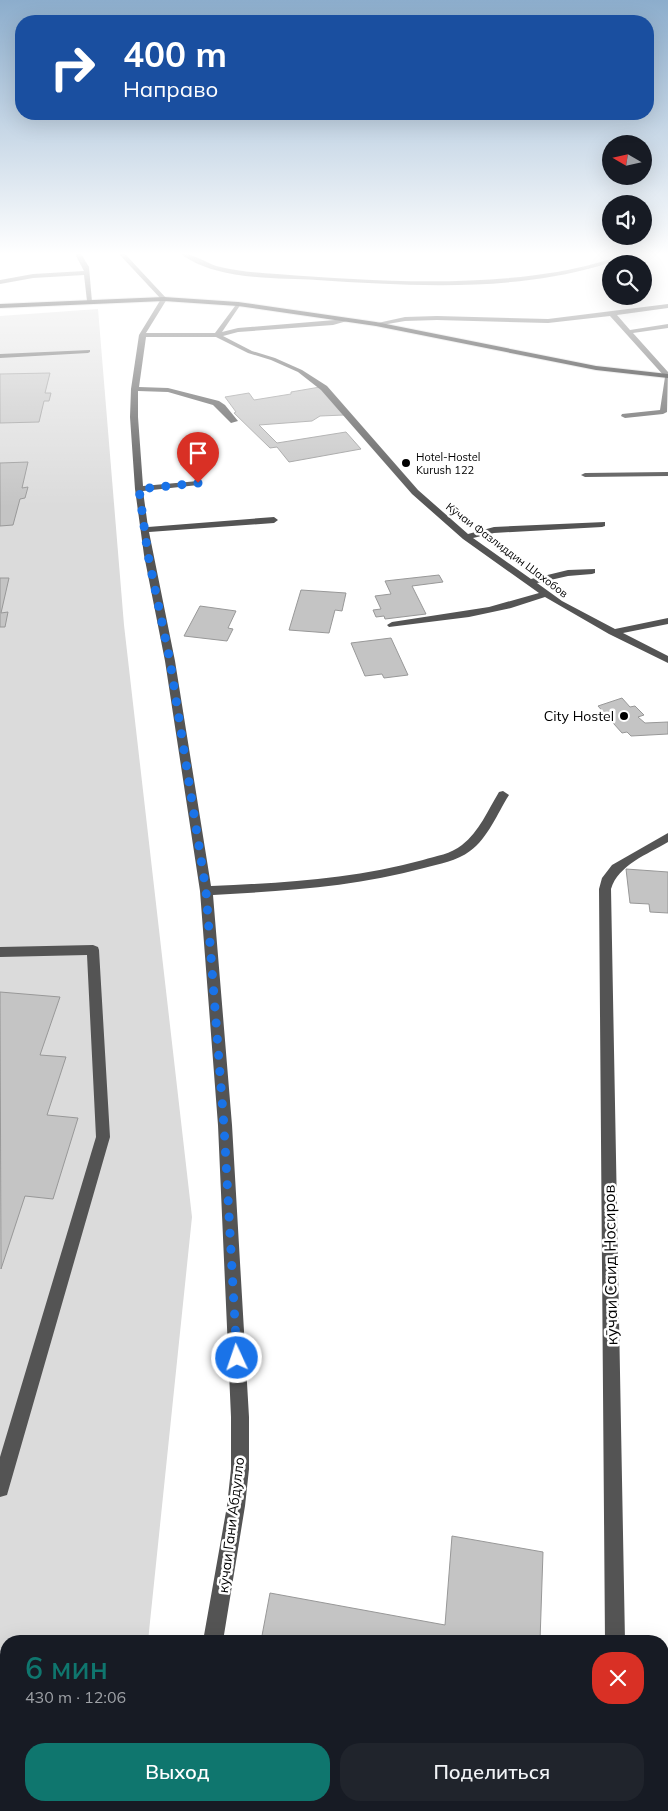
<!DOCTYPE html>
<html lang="ru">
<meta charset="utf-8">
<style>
body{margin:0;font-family:Mulish,sans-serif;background:#20242c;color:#f1f3f6;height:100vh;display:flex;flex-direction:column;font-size:19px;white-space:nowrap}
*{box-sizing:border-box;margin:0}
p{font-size:16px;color:#9ea1a6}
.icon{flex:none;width:28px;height:28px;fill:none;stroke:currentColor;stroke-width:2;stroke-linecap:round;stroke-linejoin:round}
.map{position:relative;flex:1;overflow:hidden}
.side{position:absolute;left:0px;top:1635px;width:669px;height:176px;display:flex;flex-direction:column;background:#171b24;border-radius:20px 20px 0 0;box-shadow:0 5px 20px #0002}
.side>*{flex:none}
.hud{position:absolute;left:15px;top:15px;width:639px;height:105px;border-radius:20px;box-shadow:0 5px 20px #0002;background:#1a4fa0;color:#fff;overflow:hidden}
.needle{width:32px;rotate:279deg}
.controls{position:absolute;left:602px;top:135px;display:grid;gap:10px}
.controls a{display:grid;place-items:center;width:50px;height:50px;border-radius:50%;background:#171b24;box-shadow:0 5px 20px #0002;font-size:25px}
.pin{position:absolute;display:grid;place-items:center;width:42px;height:42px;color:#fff;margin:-51px -21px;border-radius:50% 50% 50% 0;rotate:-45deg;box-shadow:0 0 5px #0007}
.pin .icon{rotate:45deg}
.me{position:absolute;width:55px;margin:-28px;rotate:357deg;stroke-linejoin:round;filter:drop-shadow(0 0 4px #0008)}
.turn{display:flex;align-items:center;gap:18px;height:105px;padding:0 25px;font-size:22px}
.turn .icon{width:65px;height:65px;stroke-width:2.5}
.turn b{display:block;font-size:35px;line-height:42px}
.round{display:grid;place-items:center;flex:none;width:52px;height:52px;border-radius:20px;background:#20242c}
.summary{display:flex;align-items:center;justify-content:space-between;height:85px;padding:0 25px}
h1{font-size:30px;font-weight:600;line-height:38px;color:#0f766e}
.action{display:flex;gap:10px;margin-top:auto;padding:10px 25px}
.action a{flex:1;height:58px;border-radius:20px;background:#0f766e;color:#fff;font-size:20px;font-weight:600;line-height:58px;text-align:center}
.action a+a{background:#20242c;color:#f1f3f6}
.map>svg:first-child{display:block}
</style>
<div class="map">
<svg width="668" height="1811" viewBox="0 0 668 1811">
<rect width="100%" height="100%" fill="#fff"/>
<path fill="#dbdbdb" d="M 98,309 L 124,625 L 192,1217 L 148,1641 L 6,1641 L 6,1653 L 0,1652 L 0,316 Z"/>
<path fill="#c4c4c4" stroke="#989898" d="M 50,373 L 45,393 L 51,393 L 49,401 L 44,401 L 39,422 L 0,423 L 0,374 Z
M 320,387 L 344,415 L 320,416 L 312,421 L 259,425 L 277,443 L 346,432 L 361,449 L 289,462 L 277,447 L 270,448 L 234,413 L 236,412 L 225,397 L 249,393 L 254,400 L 291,394 L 291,392 Z
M 28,462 L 22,488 L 28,487 L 25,498 L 20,499 L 13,525 L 0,526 L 0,463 Z
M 439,575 L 443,582 L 412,586 L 426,614 L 385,619 L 384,616 L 376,617 L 373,610 L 381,609 L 375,596 L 391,594 L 385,581 Z
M 0,578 L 9,578 L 1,613 L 8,612 L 5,627 L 0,627 Z
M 301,590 L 346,593 L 342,611 L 335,610 L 329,633 L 289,630 Z
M 200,606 L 236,611 L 228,628 L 233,629 L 227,641 L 184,636 Z
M 391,638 L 408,675 L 384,678 L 382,674 L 365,676 L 351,643 Z
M 622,698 L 630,707 L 635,706 L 644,715 L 638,717 L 645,723 L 668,722 L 668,734 L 631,736 L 627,732 L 622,733 L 598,706 Z
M 626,869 L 668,872 L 668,913 L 650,912 L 649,904 L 630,903 Z
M 0,992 L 60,997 L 40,1055 L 66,1057 L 47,1115 L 78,1118 L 53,1199 L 25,1196 L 1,1269 Z
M 452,1536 L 543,1552 L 540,1641 L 261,1641 L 270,1593 L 445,1625 Z"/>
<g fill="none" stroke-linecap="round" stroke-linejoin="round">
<defs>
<path id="major" d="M 164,297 L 238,302 L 376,322 L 596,366 L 668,374 L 668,378 L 596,370 L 376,326 L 238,306 L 164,301 L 0,308 L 0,304 Z"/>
<path id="highway" d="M 0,1758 L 6,1760 L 6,1786 L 0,1784 Z
M 147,1805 L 199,1805 L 201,1811 L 149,1811 Z"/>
</defs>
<use href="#major" stroke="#dbdbdb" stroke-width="2"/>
<use href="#highway" stroke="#dbdbdb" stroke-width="1"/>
<path fill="#545454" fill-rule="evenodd" d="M 75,254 L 81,254 L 89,267 L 92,302 L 87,301 L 84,275 L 33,278 L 0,284 L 0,280 L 33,274 L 84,271 Z
M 119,254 L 125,254 L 167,299 L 146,333 L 215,333 L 238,302 L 241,304 L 222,332 L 238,328 L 347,319 L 347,321 L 333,325 L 238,332 L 223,336 L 252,351 L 275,358 L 302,370 L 327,386 L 418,490 L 468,534 L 494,527 L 605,522 L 605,526 L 602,527 L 494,533 L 473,538 L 531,579 L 568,570 L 595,569 L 595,573 L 592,574 L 568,576 L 537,583 L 562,601 L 615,629 L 668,618 L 668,624 L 623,633 L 668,656 L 668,663 L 609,634 L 545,597 L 511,608 L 469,617 L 389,627 L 387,625 L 392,622 L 489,607 L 539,593 L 463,539 L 412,494 L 321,390 L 298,372 L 271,360 L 248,353 L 216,337 L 146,337 L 139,387 L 168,388 L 219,401 L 225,405 L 238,421 L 231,423 L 213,405 L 168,392 L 138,391 L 138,417 L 143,486 L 198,481 L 202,483 L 198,485 L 143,491 L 148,527 L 274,517 L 278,520 L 274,523 L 149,532 L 175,661 L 211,886 C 283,883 353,879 423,860 C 436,856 451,854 462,845 C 479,832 488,810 499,792 L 503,791 L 509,795 C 497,814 488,838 470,851 C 457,861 439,864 424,868 C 354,887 284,891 213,895 L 232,1125 L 249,1417 L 249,1469 L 245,1506 L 223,1641 L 203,1641 L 227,1506 L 231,1469 L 231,1417 L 218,1125 L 200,891 L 165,661 L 144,555 L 135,489 L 130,417 L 131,389 L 139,335 L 161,299 Z
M 181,254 C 192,253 205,262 216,266 C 236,271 256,273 277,274 C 370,281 465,287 557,272 C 582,268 606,260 631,254 L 639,254 C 628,260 612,262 599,266 C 508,292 411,286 317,280 C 276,278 215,280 181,254 Z
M 668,304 L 668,308 L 617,315 L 630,330 L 668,324 L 668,328 L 633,333 L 668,372 L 667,412 L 663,414 L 625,418 L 621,416 L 622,414 L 660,410 L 665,377 L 610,316 L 548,323 L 437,320 L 405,321 L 376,326 L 373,324 L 405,317 L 437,316 L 548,319 Z
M 90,350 L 90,352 L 88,353 L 0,358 L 0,354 Z
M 668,472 L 668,476 L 585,477 L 581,475 L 585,473 Z
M 668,833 L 668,842 C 648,854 618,865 611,889 L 625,1641 L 605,1641 L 599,889 L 602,878 L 612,865 Z
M 93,945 L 98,947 L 99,950 L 110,1137 L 9,1488 L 7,1495 L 0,1497 L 0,1457 L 96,1137 L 87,955 L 0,957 L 0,947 Z
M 606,1805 L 628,1805 L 628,1811 L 606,1811 Z"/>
<use href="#major" fill="#000" fill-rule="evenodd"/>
<use href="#highway" fill="#000" fill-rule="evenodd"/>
</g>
<linearGradient id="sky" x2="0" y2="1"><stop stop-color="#8cadcc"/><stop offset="0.5" stop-color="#fff"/><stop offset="1" stop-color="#fff" stop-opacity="0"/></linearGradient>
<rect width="668" height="507" fill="url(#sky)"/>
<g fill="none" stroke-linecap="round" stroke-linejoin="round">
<path stroke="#1a73e8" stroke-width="9" stroke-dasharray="0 16.2" d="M 198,483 L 139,489 L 148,555 L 170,661 L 206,891 L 224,1126 L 237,1358"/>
</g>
<g fill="#000" stroke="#fff" stroke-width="2">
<circle cx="406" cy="463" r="5"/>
<circle cx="624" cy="716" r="5"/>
</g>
<g text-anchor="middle" stroke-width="5" stroke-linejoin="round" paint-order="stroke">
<g font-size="11" fill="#000" stroke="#fff" text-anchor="start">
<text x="416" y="461">Hotel-Hostel<tspan x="416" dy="13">Kurush 122</tspan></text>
</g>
<g font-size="11" fill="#000" stroke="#fff">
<text transform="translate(507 550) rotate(37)" y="4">Кӯчаи Фазлиддин Шахобов</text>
</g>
<g font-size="14" fill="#000" stroke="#fff" text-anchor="end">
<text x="614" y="721">City Hostel</text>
</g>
<g font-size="14" fill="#000" stroke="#fff">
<text transform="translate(231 1525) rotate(-83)" y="5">кӯчаи Гани Абдулло</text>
</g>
<g font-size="16" fill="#000" stroke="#fff">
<text transform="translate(610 1265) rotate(-91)" y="6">кӯчаи Саид Носиров</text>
</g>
</g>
</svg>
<div class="controls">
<a><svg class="needle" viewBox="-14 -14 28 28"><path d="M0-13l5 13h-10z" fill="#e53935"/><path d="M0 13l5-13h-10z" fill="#9ea1a6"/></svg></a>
<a><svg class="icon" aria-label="sound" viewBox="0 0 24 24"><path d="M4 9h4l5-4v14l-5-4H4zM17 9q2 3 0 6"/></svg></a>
<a><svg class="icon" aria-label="search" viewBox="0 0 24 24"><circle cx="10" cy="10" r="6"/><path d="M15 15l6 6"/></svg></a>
</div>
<div class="pin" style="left:198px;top:483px;background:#d93025"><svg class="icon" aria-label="arrive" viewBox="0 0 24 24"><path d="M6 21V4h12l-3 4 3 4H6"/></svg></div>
<svg class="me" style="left:237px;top:1358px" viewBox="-20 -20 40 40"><circle r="17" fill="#1a73e8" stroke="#fff" stroke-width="3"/><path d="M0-11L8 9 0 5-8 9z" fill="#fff"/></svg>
<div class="hud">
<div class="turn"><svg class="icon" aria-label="right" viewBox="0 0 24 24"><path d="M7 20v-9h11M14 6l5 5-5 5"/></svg><div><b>400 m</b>Направо</div></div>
</div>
<section class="side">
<div class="summary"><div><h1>6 мин</h1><p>430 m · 12:06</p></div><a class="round" style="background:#d93025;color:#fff"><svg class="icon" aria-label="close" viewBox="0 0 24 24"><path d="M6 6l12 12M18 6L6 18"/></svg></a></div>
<div class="action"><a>Выход</a><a>Поделиться</a></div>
</section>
</div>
